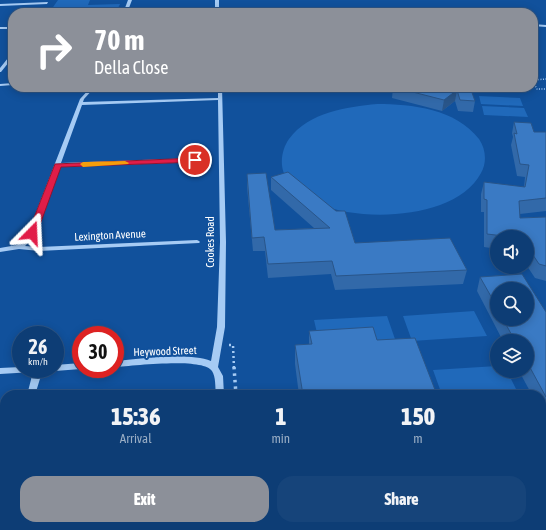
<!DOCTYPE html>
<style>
body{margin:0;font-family:"Asap Condensed",sans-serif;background:#16447a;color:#f1f3f6;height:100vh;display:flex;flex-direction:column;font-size:15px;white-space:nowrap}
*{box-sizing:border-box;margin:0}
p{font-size:13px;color:#9aaec5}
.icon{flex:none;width:22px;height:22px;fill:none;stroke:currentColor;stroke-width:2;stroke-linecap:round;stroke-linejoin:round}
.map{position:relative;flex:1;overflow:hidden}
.details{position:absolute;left:0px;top:390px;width:546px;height:140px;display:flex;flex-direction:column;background:#0d3d75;border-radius:16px 16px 0 0;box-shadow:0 2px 10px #0003,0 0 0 1px #2d5687}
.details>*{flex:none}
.banner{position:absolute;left:8px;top:8px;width:530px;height:84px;border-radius:16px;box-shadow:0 2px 10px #0003,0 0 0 1px #2d5687;background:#8c9099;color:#fff;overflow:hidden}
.controls{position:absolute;left:490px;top:230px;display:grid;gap:8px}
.controls a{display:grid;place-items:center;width:44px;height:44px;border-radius:50%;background:#0d3d75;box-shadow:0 2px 10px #0003,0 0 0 1px #2d5687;font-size:20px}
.speed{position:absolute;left:12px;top:326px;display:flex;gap:8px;font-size:20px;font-weight:700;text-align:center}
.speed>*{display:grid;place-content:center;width:52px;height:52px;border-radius:50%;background:#0d3d75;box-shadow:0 2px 10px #0003,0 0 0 1px #2d5687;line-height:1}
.speed small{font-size:10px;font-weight:400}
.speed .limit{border:6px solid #d22;background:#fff;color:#111}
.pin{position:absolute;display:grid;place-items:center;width:34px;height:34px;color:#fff;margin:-17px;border:2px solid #fff;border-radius:50%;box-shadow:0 1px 4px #0007}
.me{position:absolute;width:44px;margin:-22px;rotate:21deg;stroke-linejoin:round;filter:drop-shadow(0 0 3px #0008)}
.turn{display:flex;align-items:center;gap:14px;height:84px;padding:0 20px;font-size:18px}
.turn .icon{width:52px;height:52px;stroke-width:2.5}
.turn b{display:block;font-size:28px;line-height:34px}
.eta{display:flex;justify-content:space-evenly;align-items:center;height:68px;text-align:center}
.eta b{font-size:24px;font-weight:800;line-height:28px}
.button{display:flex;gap:8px;margin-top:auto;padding:8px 20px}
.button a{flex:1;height:46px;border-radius:16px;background:#8c9099;color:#fff;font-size:16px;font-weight:800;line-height:46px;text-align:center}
.button a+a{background:#16447a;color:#f1f3f6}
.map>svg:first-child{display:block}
</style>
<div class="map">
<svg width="546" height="530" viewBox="0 0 546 530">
<rect width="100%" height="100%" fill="#11519c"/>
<path fill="#2069ba" d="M 58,0 L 90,0 L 88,5 L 120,4 L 118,8 L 51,10 Z
M 479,96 L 520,98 L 523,106 L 481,104 Z
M 377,104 C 412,104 456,109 479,139 C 486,149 487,163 481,173 C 457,219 362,223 320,204 C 312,201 305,193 298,188 C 295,186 291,183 289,181 C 278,170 281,150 289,139 C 309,112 347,107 377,104 Z
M 482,106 L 524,108 L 528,117 L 484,115 Z
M 474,311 L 487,336 L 412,341 L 403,316 Z
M 387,316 L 396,342 L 320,346 L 314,320 Z
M 497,366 L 497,371 L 507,371 L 519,395 L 442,395 L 433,370 Z"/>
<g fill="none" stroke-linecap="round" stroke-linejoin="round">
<path stroke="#a6cbf4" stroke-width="1.5" stroke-dasharray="1 1.5" stroke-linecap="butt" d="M 533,80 L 546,79
M 533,82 L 537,89 L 546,89"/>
<path stroke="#a6cbf4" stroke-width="2.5" stroke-dasharray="2 3" stroke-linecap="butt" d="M 229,345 L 233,345 L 234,368"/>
<path stroke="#a6cbf4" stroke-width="3.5" stroke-dasharray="2.5 4" stroke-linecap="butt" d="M 234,367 L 236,395
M 243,525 L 243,530"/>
<path fill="#a6cbf4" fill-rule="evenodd" d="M 128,0 L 132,0 L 127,13 L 123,13 L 124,10 L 42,12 L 40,11 L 42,10 L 125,8 Z
M 215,0 L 219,0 L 219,13 L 215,13 Z
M 48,2 L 47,4 L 0,6 L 0,4 Z
M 496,8 L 498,8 L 507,13 L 502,13 L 496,10 Z
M 533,24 L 546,25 L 546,27 L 533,26 Z
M 0,27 L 13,27 L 13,29 L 0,29 Z
M 12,53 L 13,53 L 13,57 L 1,72 L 0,72 L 0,68 Z
M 13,83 L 13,85 L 0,86 L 0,84 Z
M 91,87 L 95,87 L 84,99 L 83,102 L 218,98 L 218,87 L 222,87 L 226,242 L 225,327 L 218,367 L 223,376 L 224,395 L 216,395 C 215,387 216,377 212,371 C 203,357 132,366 115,367 L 115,361 C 140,359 188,352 211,361 L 217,327 L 220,242 L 218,100 L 82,105 L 61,163 L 195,158 L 198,160 L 195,162 L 60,167 L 35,233 L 31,240 L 25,246 L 39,247 L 197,240 L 199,241 L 200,242 L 199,243 L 39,251 L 19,249 L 0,252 L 0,248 L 17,245 L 26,238 L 80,99 Z
M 81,363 L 81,369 L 55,371 L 51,369 L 55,369 L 55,365 Z
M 21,367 L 21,369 L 43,369 L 35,395 L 27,395 L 33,372 L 0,374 L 0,368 Z
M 5,481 L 5,502 L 4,505 L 0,507 L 0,485 L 1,482 Z
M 219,525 L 229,525 L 229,530 L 219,530 Z"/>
</g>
<path fill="#3269a9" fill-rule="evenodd" d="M 393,87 L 470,87 L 475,101 L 473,112 L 458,111 L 455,101 L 442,111 L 392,98 Z
M 514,122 L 534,132 L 546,132 L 546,211 L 520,214 L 520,218 L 546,217 L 546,281 L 535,278 L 527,266 L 527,237 L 497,237 L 497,249 L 484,247 L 484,212 L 481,212 L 481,194 L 484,182 L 524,187 L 525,177 L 517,176 L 511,145 L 513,137 L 512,133 Z
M 247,174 L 275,230 L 314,228 L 271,190 L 271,177 L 355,243 L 467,270 L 463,284 L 335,290 L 331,274 L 268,278 L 265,251 L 253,251 L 247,187 Z
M 480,277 L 546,312 L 546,420 L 545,420 L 541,413 L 541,395 L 532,395 L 519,371 L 527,371 L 527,341 L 503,341 L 477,291 ZM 497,289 L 527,319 L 497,319 Z
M 309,331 L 377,340 L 437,395 L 299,395 L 295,364 L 295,345 L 309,344 Z"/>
<path fill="#295589" d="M 457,90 L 455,101 L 442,111 L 444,100 Z"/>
<path fill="#3a7ac4" stroke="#295589" d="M 393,87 L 470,87 L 475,101 L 460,100 L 457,90 L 444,100 Z
M 514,122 L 531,123 L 534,132 L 546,132 L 546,198 L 519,201 L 520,218 L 546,217 L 546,266 L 539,264 L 527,246 L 527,237 L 512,237 L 487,234 L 487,200 L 484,199 L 484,182 L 525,187 L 529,165 L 520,164 L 514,133 L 517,134 Z
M 288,172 L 336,211 L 345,211 L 355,243 L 450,238 L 467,270 L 336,276 L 332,261 L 268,264 L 264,237 L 252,238 L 247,174 L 266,173 L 275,230 L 330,228 L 271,177 Z
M 522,274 L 546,312 L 546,397 L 527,362 L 527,341 L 515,341 L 503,319 L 527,319 L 527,289 L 497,289 L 497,307 L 480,277 Z
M 373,327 L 377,340 L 415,338 L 437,395 L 303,395 L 295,345 L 312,344 L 309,331 Z"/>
<path fill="#e11d48" stroke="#92132f" d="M 195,158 L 197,159 L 197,162 L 61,167 L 37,233 L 32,235 L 28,233 L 55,164 Z"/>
<path fill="#f59e0b" d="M 125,161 L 129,163 L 128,164 L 83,167 L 80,164 L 83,162 Z"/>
<g text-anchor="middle" stroke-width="4" stroke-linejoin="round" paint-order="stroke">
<g font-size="11" fill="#fff" stroke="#11519c">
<text transform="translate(110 235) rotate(-3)" y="4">Lexington Avenue</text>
<text transform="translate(210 242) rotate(-90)" y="4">Cookes Road</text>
<text transform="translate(165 351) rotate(-2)" y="4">Heywood Street</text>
</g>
</g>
</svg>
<div class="controls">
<a><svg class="icon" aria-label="sound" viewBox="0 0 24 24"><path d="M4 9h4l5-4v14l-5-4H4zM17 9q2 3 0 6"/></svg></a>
<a><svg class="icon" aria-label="search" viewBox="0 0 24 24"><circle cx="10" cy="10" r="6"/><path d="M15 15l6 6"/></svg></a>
<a><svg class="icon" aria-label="layers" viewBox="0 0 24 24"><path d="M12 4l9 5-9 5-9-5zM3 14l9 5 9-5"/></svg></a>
</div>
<div class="speed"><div>26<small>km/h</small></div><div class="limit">30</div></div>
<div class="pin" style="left:195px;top:160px;background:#d93025"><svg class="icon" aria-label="arrive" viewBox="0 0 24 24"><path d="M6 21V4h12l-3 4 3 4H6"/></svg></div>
<svg class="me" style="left:32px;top:233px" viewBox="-20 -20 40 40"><path d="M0-17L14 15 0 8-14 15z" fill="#e11d48" stroke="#fff" stroke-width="4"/></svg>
<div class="banner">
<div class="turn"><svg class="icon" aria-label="right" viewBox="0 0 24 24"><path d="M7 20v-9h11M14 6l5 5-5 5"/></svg><div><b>70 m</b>Della Close</div></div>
</div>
<section class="details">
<div class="eta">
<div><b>15:36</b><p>Arrival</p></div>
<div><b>1</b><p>min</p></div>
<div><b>150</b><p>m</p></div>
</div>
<div class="button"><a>Exit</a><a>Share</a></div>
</section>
</div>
